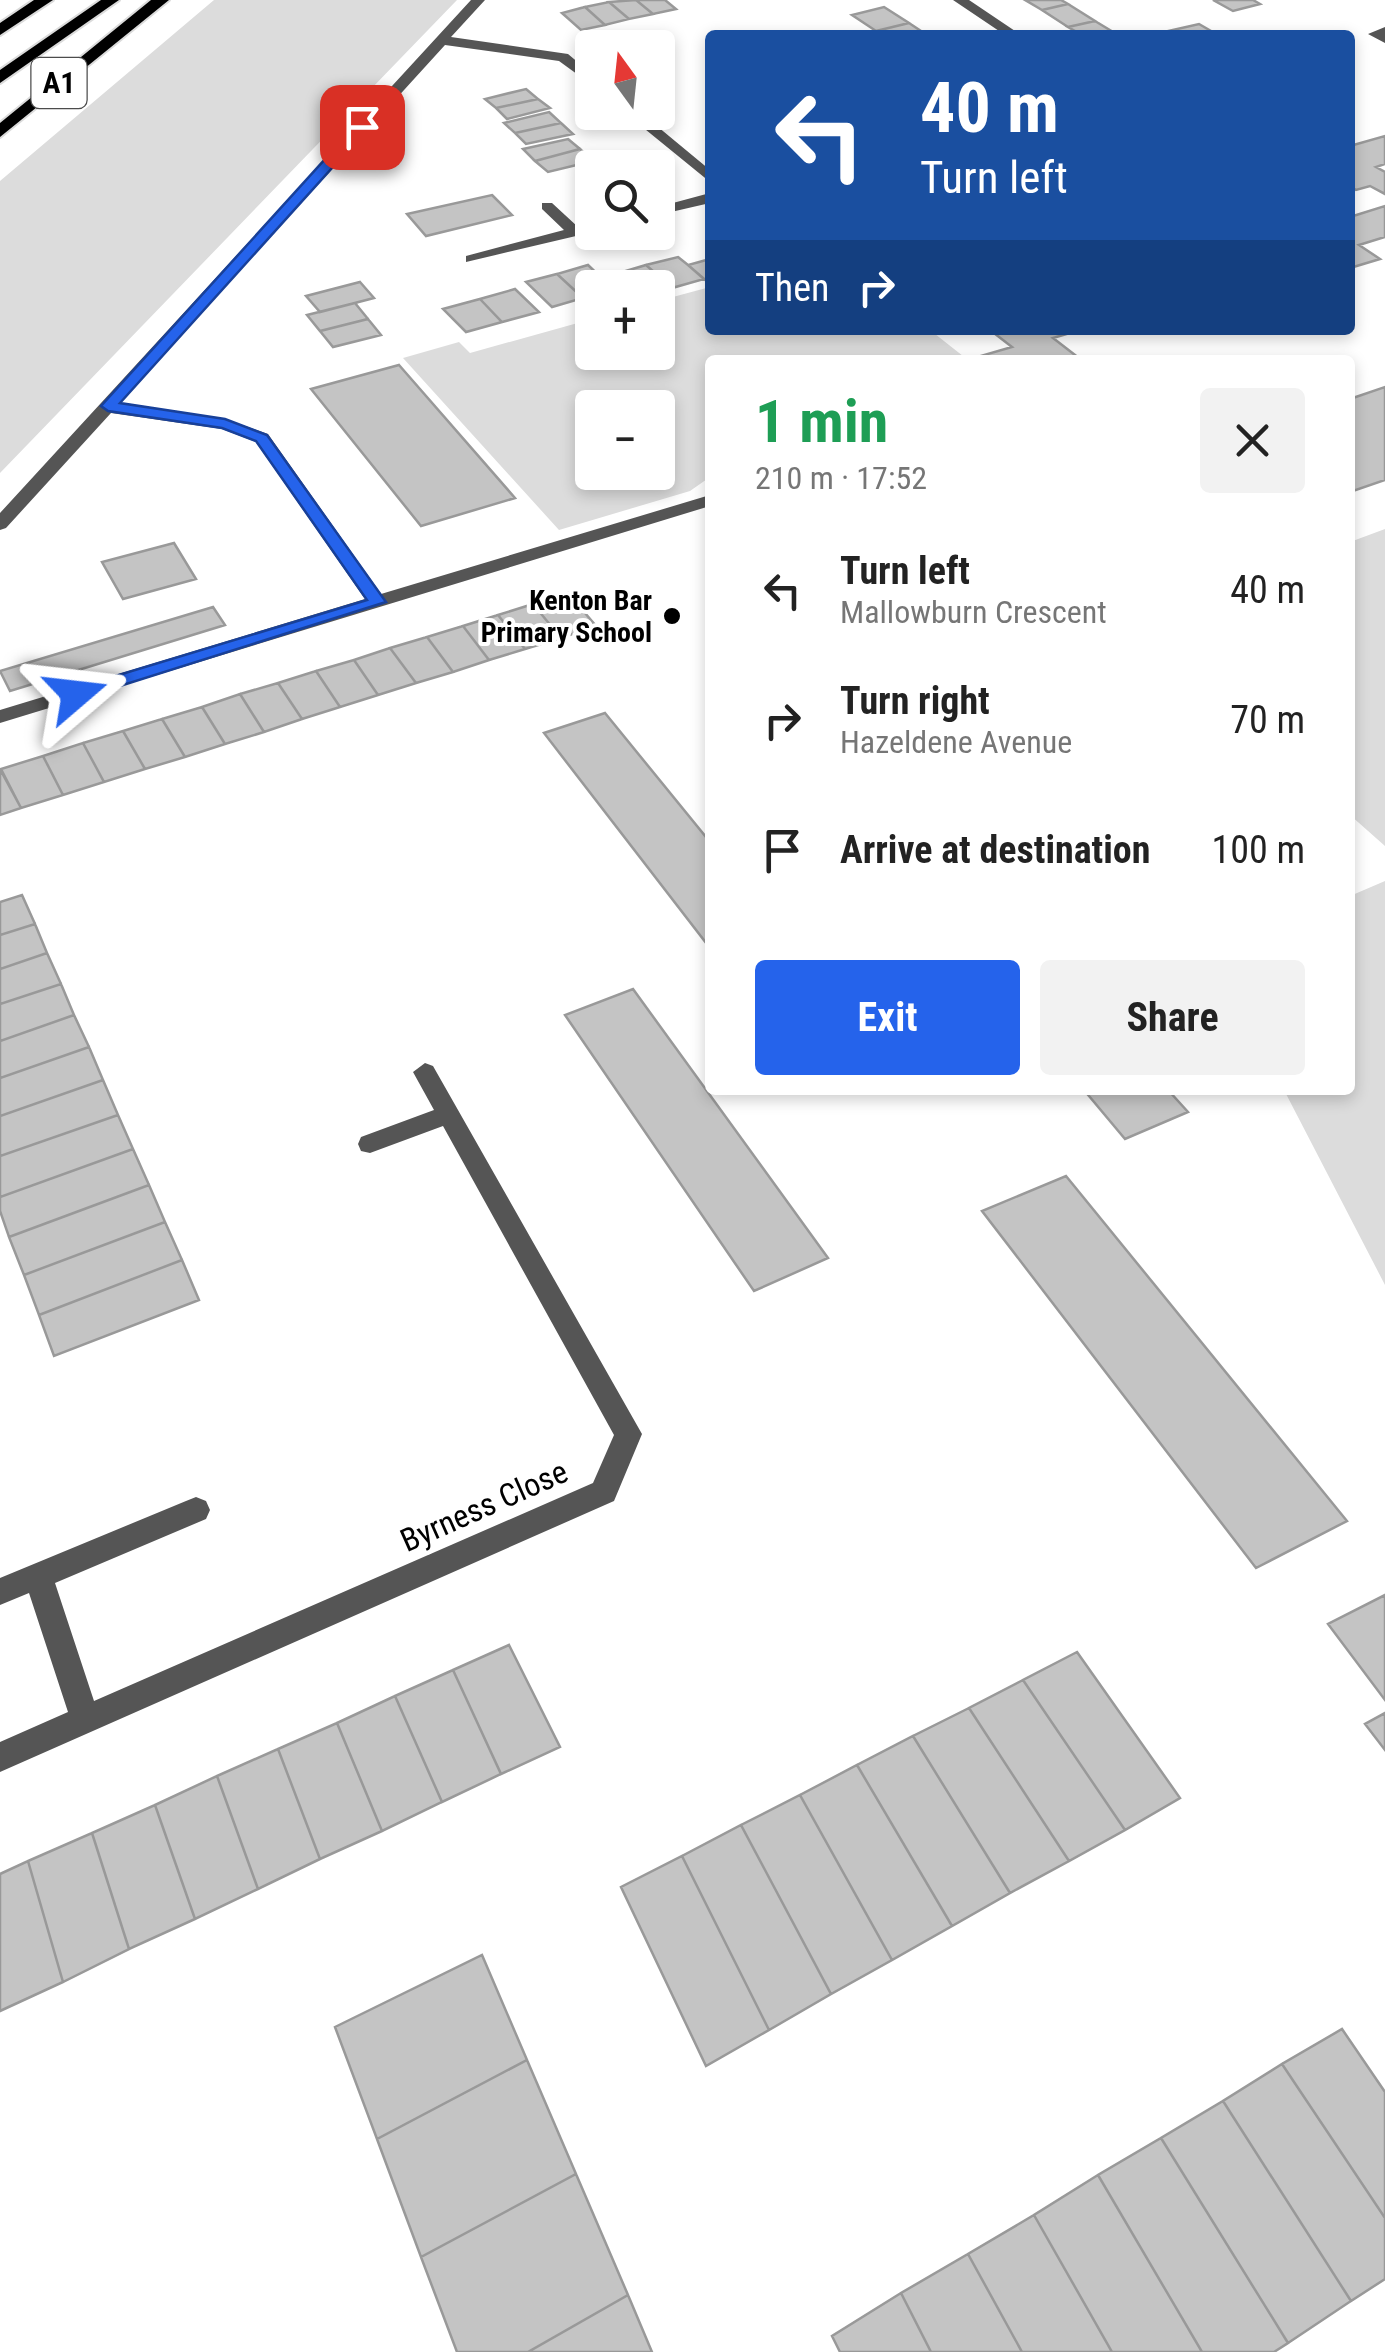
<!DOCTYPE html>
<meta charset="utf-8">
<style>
body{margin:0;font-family:"Roboto Condensed",sans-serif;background:#f2f2f2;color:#222;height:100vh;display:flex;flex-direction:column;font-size:38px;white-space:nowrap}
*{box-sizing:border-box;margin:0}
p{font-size:32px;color:#767676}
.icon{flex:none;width:55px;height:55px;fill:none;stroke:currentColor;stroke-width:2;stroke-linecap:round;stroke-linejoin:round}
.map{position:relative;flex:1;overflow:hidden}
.details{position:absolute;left:705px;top:355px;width:650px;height:740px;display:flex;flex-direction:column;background:#fff;border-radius:10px;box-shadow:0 5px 15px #0003}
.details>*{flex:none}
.top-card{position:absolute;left:705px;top:30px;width:650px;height:305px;border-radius:10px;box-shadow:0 5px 15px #0003;background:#1a4fa0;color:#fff;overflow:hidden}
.needle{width:65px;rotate:345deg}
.buttons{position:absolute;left:575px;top:30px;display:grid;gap:20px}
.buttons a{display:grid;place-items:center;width:100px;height:100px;border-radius:10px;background:#fff;box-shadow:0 5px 15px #0003;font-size:50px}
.pin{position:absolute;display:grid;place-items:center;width:85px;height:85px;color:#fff;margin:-42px;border-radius:20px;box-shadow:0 5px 15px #0006}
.me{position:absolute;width:110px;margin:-55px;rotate:73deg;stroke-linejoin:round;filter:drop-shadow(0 0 8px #0008)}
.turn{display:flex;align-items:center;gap:35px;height:210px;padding:0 50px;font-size:45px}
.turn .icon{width:130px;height:130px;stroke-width:2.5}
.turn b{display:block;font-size:70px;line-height:85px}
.then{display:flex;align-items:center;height:95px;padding:0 50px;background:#0003;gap:20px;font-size:38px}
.round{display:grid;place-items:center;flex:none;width:105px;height:105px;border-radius:10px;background:#f2f2f2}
.overview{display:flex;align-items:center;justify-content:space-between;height:170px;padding:0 50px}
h1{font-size:60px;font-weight:700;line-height:75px;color:#1e9e55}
.action{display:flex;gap:20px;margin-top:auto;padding:20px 50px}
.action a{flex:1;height:115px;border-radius:10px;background:#2563eb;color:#fff;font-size:40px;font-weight:700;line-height:115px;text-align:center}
.action a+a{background:#f2f2f2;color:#222}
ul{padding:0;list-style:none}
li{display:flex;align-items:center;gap:30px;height:130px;padding:0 50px}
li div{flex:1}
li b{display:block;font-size:38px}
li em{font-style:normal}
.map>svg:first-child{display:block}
</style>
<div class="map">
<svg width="1385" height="2352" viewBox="0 0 1385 2352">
<rect width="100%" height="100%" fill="#fff"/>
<path fill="#dcdcdc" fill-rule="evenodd" d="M 214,0 L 457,0 L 0,473 L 0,181 Z
M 710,287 L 710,330 L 930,330 L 968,360 L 710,360 L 710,477 L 690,491 L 559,530 L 403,358 L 459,342 L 470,353 L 592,319 L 592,352 L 658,352 L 658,301 ZM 592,408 L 658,408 L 658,472 L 592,472 Z
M 1385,529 L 1385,846 L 1350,815 L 1350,542 Z
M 1385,881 L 1385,1285 L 1284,1090 L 1350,1090 L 1350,896 Z"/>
<path fill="#c4c4c4" stroke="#999" stroke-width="2.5" d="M 636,0 L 653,14 L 629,19 L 609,2 Z
M 636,0 L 665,0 L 676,9 L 653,14 Z
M 1025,0 L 1061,0 L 1068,4 L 1042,10 Z
M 1213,0 L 1253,0 L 1260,4 L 1233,11 Z
M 609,2 L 629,19 L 605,25 L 585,7 Z
M 1068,4 L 1095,21 L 1068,27 L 1042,10 Z
M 585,7 L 605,25 L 581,30 L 562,13 Z
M 884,7 L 909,23 L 876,31 L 852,15 Z
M 1095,21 L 1118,35 L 1082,35 L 1068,27 Z
M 909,23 L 927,35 L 882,35 L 876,31 Z
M 1199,24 L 1218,35 L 1164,32 Z
M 526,89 L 538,99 L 496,108 L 485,99 Z
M 538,99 L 550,108 L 507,119 L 496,108 Z
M 549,112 L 561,123 L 515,133 L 504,123 Z
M 561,123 L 573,134 L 526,144 L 515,133 Z
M 1385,136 L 1385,164 L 1376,167 L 1385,172 L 1385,194 L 1370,186 L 1356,190 L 1350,186 L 1350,146 Z
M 568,139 L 580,149 L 535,161 L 523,149 Z
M 580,149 L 593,161 L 548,172 L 535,161 Z
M 631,156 L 644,168 L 592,168 L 592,176 L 583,168 Z
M 492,195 L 512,215 L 426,236 L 407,214 Z
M 1385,206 L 1385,237 L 1359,245 L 1380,259 L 1350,268 L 1350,217 Z
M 678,257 L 688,265 L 704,279 L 672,288 L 646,265 Z
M 710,259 L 710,284 L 688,265 Z
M 588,265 L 612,288 L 592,288 L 592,295 L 583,298 L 557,274 Z
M 646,265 L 672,288 L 658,292 L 658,288 L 626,288 L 612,275 Z
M 557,274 L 583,298 L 552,307 L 526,282 Z
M 360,282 L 374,298 L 320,312 L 306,296 Z
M 515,289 L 539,312 L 502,322 L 480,299 Z
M 480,299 L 502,322 L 466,332 L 443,309 Z
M 355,303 L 368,319 L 320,331 L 307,315 Z
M 368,319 L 381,335 L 333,347 L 320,331 Z
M 990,330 L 1080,330 L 1053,338 L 1075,355 L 1057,360 L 980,360 L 977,357 L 1012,347 Z
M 399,365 L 515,498 L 421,526 L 311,389 Z
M 1385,387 L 1385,480 L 1350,492 L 1350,399 Z
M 174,543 L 196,579 L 123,599 L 102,562 Z
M 568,593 L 596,626 L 561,638 L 533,604 Z
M 533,604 L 561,638 L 525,649 L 498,615 Z
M 213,607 L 225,625 L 10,691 L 0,671 Z
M 498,615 L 525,649 L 489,660 L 463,626 Z
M 463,626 L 489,660 L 453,672 L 427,637 Z
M 427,637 L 453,672 L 416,683 L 390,648 Z
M 390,648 L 416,683 L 378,695 L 354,660 Z
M 354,660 L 378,695 L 340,707 L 316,671 Z
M 316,671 L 340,707 L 302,719 L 278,683 Z
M 278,683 L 302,719 L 264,732 L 240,694 Z
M 240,694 L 264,732 L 225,744 L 202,707 Z
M 202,707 L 225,744 L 185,757 L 162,719 Z
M 605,713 L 710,842 L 710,948 L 544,733 Z
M 162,719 L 185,757 L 145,769 L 123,731 Z
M 123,731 L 145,769 L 104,782 L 83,743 Z
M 83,743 L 104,782 L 63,795 L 43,756 Z
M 43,756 L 63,795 L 21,808 L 1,769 Z
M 0,769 L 21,808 L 0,815 Z
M 22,895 L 35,924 L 0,935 L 0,902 Z
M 35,924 L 47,953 L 0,969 L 0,935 Z
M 47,953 L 61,984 L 0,1004 L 0,969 Z
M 61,984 L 74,1015 L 0,1041 L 0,1004 Z
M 633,989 L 828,1258 L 754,1291 L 565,1015 Z
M 74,1015 L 89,1047 L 0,1078 L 0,1041 Z
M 89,1047 L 103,1080 L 0,1116 L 0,1078 Z
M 103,1080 L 118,1115 L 0,1156 L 0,1116 Z
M 1084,1090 L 1168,1090 L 1188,1112 L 1125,1139 Z
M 118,1115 L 133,1149 L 0,1197 L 0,1156 Z
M 133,1149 L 149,1185 L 9,1237 L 0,1211 L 0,1197 Z
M 1066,1176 L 1347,1521 L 1256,1568 L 982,1211 Z
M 149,1185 L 165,1222 L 24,1275 L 9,1237 Z
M 165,1222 L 182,1260 L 39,1315 L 24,1275 Z
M 182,1260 L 199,1300 L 54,1356 L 39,1315 Z
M 1385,1595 L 1385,1700 L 1328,1624 Z
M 509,1645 L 560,1747 L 501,1774 L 453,1670 Z
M 1077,1652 L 1180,1798 L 1125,1830 L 1023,1680 Z
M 453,1670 L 501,1774 L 442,1802 L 395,1696 Z
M 1023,1680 L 1125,1830 L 1069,1861 L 969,1708 Z
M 395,1696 L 442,1802 L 382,1831 L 337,1723 Z
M 969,1708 L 1069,1861 L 1010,1893 L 913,1736 Z
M 1385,1713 L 1385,1750 L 1365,1724 Z
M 337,1723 L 382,1831 L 320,1859 L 278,1749 Z
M 913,1736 L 1010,1893 L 952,1926 L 857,1765 Z
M 278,1749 L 320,1859 L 258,1889 L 217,1776 Z
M 857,1765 L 952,1926 L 892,1960 L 800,1795 Z
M 217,1776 L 258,1889 L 195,1919 L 155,1805 Z
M 800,1795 L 892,1960 L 831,1994 L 741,1825 Z
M 155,1805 L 195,1919 L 129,1949 L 92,1833 Z
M 741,1825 L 831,1994 L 769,2030 L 682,1856 Z
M 92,1833 L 129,1949 L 63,1982 L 28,1861 Z
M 682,1856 L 769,2030 L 706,2066 L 621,1887 Z
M 28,1861 L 63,1982 L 0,2011 L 0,1874 Z
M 482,1955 L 527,2060 L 377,2139 L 335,2027 Z
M 1342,2029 L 1385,2092 L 1385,2218 L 1282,2064 Z
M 527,2060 L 576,2174 L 421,2257 L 377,2139 Z
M 1282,2064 L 1385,2218 L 1385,2279 L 1351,2301 L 1223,2101 Z
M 1223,2101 L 1351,2301 L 1288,2343 L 1161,2138 Z
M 1161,2138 L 1288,2343 L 1274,2352 L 1202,2352 L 1098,2175 Z
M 576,2174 L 628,2295 L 528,2352 L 457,2352 L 421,2257 Z
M 1098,2175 L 1202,2352 L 1112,2352 L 1034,2215 Z
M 1034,2215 L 1112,2352 L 1022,2352 L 968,2254 Z
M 968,2254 L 1022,2352 L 931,2352 L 901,2293 Z
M 901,2293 L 931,2352 L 840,2352 L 832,2336 Z
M 628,2295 L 652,2352 L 528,2352 Z"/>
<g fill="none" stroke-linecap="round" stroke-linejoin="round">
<defs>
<path id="highway" d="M 34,0 L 53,0 L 0,35 L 0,23 Z
M 101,0 L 119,0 L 0,83 L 0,70 Z
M 151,0 L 169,0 L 0,137 L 0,123 Z"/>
</defs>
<use href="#highway" stroke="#dbdbdb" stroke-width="4"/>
<path fill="#555" fill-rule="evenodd" d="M 471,0 L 485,0 L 451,37 L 568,54 L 592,74 L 592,85 L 559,61 L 445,45 L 119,403 L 225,419 L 268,434 L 381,594 L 710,495 L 710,506 L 0,723 L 0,710 L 365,599 L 256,442 L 222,429 L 111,413 L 6,528 L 0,530 L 0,513 Z
M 953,0 L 969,0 L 1021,35 L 1005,35 Z
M 1385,27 L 1385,43 L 1368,34 Z
M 624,112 L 640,112 L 710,170 L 710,182 Z
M 710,193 L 710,203 L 658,215 L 658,207 Z
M 542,203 L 552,203 L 578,227 L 592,224 L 593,232 L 466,262 L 466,256 L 564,230 L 542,209 Z
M 425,1063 L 433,1066 L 642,1434 L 614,1501 L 0,1772 L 0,1742 L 68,1712 L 29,1593 L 0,1605 L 0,1578 L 186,1501 L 196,1497 L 206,1501 L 210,1510 L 206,1519 L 55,1583 L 94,1701 L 593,1483 L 614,1435 L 443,1126 L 370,1153 L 361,1151 L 358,1144 L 361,1137 L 434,1110 L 413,1072 Z"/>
<use href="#highway" fill="#000" fill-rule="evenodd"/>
</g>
<path fill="#2563eb" stroke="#184099" stroke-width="2.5" d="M 357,124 L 369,127 L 120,403 L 225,419 L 267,435 L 386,602 L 82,698 L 69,698 L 69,690 L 367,600 L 256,441 L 222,428 L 108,411 L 101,406 Z"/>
<circle fill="#000" stroke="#fff" stroke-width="4" cx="672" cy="616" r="10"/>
<g text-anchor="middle" stroke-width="8" stroke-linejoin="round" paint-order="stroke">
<g font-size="28" font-weight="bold" fill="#000" stroke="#fff" text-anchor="end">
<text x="652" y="610">Kenton Bar<tspan x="652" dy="32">Primary School</tspan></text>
</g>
<rect fill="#fff" stroke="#4c4c4c" stroke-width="2.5" x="31.5" y="58" width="55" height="50" rx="8"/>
<g font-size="30" font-weight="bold" fill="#000">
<text x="59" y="93">A1</text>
</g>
<g font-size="32" fill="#000" stroke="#fff">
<text transform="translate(484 1506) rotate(-24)" y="11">Byrness Close</text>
</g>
</g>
</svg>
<div class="buttons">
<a><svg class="needle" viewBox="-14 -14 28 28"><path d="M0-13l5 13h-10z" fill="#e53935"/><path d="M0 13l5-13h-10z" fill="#767676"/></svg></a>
<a><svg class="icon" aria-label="search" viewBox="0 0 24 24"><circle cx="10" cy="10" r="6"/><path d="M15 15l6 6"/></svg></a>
<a>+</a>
<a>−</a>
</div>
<div class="pin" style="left:362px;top:127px;background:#d93025"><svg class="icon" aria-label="arrive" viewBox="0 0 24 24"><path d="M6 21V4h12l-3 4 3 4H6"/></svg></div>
<svg class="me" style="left:76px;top:694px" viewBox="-20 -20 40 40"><path d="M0-17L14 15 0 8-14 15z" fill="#2563eb" stroke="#fff" stroke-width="4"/></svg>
<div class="top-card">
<div class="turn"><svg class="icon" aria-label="left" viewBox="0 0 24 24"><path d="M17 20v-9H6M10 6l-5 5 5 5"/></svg><div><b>40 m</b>Turn left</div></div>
<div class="then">Then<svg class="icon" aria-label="right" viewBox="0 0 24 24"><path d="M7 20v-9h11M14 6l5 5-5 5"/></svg></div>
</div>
<section class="details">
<div class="overview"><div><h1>1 min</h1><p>210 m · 17:52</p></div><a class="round"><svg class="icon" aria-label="close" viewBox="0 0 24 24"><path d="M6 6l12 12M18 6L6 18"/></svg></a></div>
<ul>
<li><svg class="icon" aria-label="left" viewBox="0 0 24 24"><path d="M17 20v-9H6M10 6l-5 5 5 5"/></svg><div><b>Turn left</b><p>Mallowburn Crescent</p></div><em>40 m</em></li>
<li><svg class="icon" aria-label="right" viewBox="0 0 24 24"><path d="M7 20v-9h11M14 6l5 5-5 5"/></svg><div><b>Turn right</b><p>Hazeldene Avenue</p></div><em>70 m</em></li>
<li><svg class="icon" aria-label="arrive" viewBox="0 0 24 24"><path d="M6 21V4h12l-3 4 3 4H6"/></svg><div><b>Arrive at destination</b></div><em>100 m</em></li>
</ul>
<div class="action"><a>Exit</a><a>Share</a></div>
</section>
</div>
